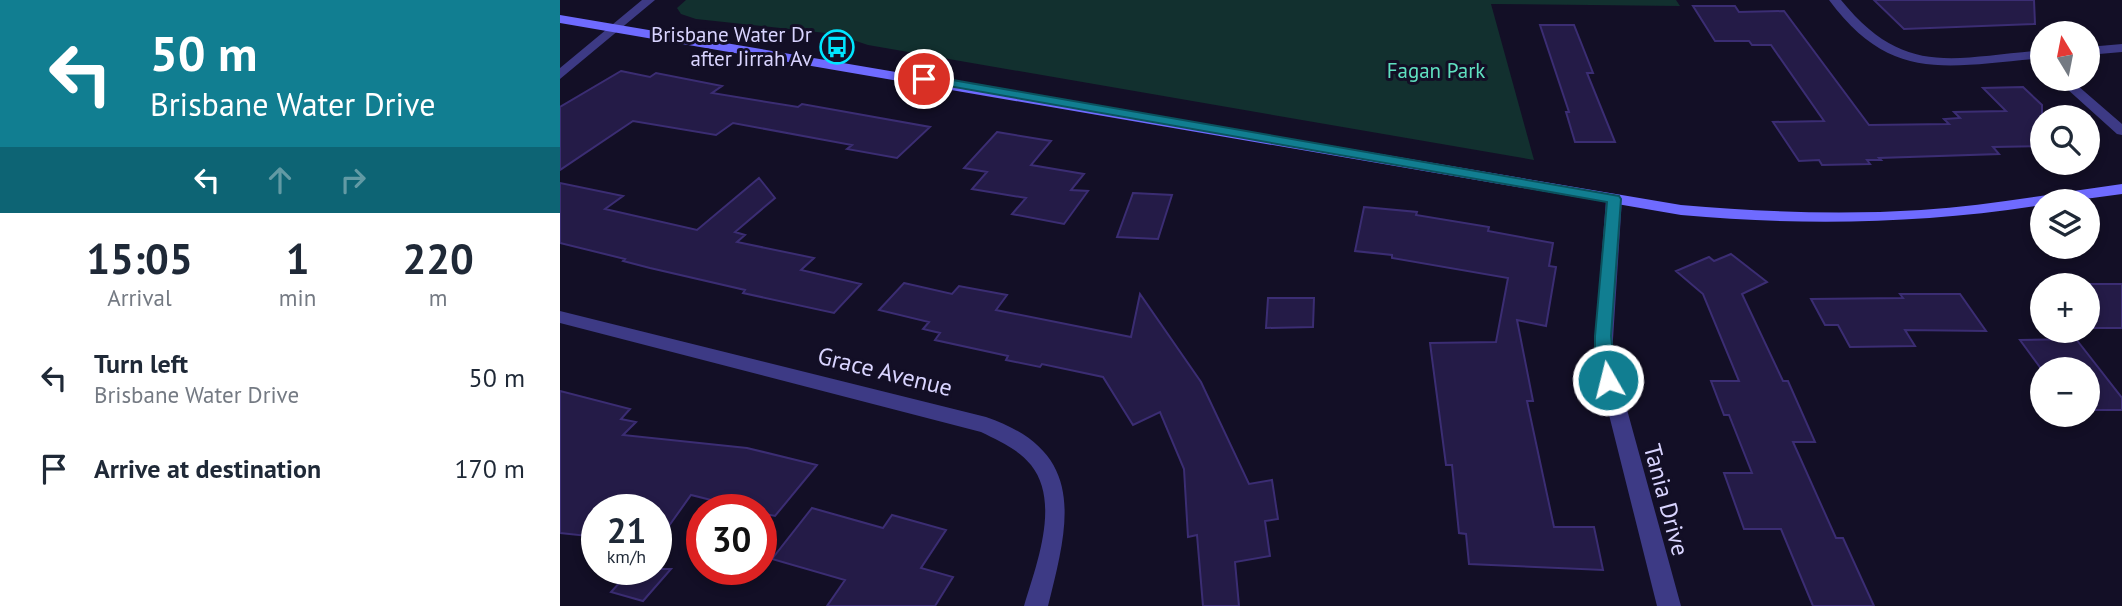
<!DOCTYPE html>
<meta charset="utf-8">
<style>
body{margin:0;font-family:"PT Sans",sans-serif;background:#f6f6f7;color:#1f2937;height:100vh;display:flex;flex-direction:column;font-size:26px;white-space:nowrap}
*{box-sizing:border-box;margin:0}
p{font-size:23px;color:#747a83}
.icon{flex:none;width:38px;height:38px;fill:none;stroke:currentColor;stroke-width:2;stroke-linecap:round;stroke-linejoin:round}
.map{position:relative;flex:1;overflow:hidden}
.drawer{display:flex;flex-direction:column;background:#fff;width:560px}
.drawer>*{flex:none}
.hud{background:#117e91;color:#fff;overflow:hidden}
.needle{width:46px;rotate:350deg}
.buttons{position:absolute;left:1470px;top:21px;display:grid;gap:14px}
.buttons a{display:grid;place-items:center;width:70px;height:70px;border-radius:50%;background:#fff;box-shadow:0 4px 10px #0003;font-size:35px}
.speed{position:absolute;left:21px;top:494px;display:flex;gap:14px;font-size:35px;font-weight:700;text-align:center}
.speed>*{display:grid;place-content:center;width:91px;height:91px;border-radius:50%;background:#fff;box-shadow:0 4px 10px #0003;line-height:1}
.speed small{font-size:18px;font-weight:400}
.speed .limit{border:10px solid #d22;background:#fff;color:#111}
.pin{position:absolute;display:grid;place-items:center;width:60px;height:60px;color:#fff;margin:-30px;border:4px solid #fff;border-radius:50%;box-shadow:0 2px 7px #0007}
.me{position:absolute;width:77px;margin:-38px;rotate:352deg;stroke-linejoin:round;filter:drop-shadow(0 0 5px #0008)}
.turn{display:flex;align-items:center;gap:24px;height:147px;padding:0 35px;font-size:32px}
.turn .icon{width:91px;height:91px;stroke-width:2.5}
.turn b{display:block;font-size:49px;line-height:60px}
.lanes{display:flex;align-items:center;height:66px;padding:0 35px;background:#0003;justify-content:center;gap:35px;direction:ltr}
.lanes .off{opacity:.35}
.eta{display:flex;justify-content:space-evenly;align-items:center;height:119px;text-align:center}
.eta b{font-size:42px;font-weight:600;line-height:49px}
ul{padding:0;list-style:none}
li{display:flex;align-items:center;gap:21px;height:91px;padding:0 35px}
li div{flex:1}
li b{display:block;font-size:26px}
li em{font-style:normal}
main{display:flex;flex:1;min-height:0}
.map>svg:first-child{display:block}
</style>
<main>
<section class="drawer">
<div class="hud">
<div class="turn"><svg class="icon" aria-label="left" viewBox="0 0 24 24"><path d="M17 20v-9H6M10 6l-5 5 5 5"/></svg><div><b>50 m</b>Brisbane Water Drive</div></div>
<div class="lanes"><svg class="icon" aria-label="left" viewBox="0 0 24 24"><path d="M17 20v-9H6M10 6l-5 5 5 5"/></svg><svg class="icon off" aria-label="ahead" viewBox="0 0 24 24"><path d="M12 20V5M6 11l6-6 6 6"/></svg><svg class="icon off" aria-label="right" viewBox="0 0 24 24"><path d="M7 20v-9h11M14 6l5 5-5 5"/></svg></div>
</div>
<div class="eta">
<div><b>15:05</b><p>Arrival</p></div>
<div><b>1</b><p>min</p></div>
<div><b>220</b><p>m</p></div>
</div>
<ul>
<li><svg class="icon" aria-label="left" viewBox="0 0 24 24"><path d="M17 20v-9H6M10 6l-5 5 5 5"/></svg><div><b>Turn left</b><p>Brisbane Water Drive</p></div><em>50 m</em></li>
<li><svg class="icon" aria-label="arrive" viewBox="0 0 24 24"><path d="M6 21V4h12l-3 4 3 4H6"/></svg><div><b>Arrive at destination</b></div><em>170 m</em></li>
</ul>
</section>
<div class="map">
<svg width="1562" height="606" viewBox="0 0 1562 606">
<rect width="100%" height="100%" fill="#130f26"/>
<path fill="#12302f" d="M 126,0 L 1116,0 L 1120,6 L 931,4 L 974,160 L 308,45 L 275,34 L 136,19 L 121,14 L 117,8 Z"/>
<path fill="#241b47" stroke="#3b2d73" stroke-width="2" d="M 1314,0 L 1474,0 L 1475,24 L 1344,29 Z
M 1133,6 L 1175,6 L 1179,12 L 1224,11 L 1309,125 L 1389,124 L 1384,119 L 1400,118 L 1394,112 L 1446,111 L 1423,88 L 1463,87 L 1482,105 L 1482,148 L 1480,146 L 1433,147 L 1439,154 L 1319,158 L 1321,160 L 1307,160 L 1310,164 L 1262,165 L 1259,160 L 1239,161 L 1213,122 L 1264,121 L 1211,45 L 1192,45 L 1189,41 L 1155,41 Z
M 980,25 L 1014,25 L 1033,73 L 1027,73 L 1055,142 L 1015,142 L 1006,112 L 1009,112 Z
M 61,71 L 90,77 L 96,73 L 162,86 L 152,93 L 238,107 L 242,104 L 370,127 L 337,158 L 287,149 L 292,145 L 173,123 L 156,135 L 73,121 L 0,170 L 0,107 Z
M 437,132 L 491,141 L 471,165 L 524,174 L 511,190 L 528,191 L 504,224 L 452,214 L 466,198 L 412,189 L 427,172 L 404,168 Z
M 199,178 L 215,198 L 175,232 L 185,235 L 177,242 L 254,258 L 241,270 L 301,284 L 274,313 L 183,293 L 185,290 L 90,268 L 63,261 L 65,259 L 0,243 L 0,183 L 63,196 L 45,209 L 137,230 Z
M 573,193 L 612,195 L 598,239 L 557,237 Z
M 804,207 L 857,212 L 856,215 L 929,227 L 928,231 L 993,243 L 989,266 L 996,267 L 986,326 L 957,320 L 973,401 L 967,401 L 994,527 L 1034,527 L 1043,570 L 909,564 L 906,534 L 899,533 L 892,465 L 886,465 L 870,343 L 936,342 L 948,278 L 832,258 L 832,255 L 795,251 Z
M 1171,254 L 1207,282 L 1182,294 L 1223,381 L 1228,381 L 1255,442 L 1233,442 L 1276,538 L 1283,538 L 1314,606 L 1253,606 L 1221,529 L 1184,529 L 1164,473 L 1192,473 L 1169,415 L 1164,415 L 1151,381 L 1179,381 L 1143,294 L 1116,271 L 1149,257 L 1154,261 Z
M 344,283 L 392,294 L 399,286 L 447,295 L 436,310 L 571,337 L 580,294 L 641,382 L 689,484 L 712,480 L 718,519 L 705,521 L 710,556 L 675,562 L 679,606 L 643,606 L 637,535 L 628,537 L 624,469 L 600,412 L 573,425 L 543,377 L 482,364 L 480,367 L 446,360 L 448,356 L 375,340 L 380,333 L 363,329 L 369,322 L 319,310 Z
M 1528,284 L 1562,284 L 1562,328 L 1528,328 Z
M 1340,294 L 1400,294 L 1426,331 L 1345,330 L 1355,346 L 1290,347 L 1278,325 L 1265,325 L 1251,299 L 1343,298 Z
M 708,298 L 754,298 L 753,327 L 706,328 Z
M 1516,339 L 1562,398 L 1562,410 L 1528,410 L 1528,369 L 1482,370 L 1460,340 Z
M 0,391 L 70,409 L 61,419 L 76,422 L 63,435 L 187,448 L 257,465 L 215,516 L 201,513 L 201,509 L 187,509 L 131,495 L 96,544 L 96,509 L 37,509 L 37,537 L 0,533 Z
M 252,508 L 323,528 L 332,515 L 386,530 L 361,568 L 393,577 L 375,606 L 267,606 L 285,580 L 212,559 Z
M 72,569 L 111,569 L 83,601 L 51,592 Z"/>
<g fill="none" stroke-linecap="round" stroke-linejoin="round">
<path fill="#3d3a85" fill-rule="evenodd" d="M 82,0 L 95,0 L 0,79 L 0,68 Z
M 1269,0 L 1281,0 C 1342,75 1388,59 1475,51 L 1481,55 L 1475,59 C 1384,67 1330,82 1269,0 Z
M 1562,44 L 1562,52 L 1528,55 L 1528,47 Z
M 1496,79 L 1510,79 L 1562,124 L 1562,135 L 1557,134 Z
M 1054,194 L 1062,199 L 1052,355 L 1121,606 L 1097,606 L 1034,355 L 1046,199 Z
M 0,311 L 426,417 C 528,452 509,522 488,606 L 464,606 C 476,565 501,503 471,465 C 458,449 439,441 421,432 L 0,323 Z"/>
<path fill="#6f6bff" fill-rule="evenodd" d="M 0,15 L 1121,205 C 1201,212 1281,215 1361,210 C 1428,206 1495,193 1562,184 L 1562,194 L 1510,201 L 1482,201 L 1482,205 C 1361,224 1243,226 1121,215 L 0,23 Z"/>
</g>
<path fill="#117e91" stroke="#0b525e" stroke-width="2" d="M 364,75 L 1059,196 L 1061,199 L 1051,336 C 1052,349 1059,375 1054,385 L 1042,385 L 1035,355 L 1035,336 L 1047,202 L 360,81 L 360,76 Z"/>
<defs>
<symbol id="bus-ring" viewBox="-11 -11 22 22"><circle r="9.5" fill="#130f26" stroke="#00e5ff" stroke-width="1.5"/><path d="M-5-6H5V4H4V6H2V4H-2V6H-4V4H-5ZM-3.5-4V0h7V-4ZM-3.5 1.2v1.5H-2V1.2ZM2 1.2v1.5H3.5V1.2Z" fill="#00e5ff"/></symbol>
</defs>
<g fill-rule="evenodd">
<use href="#bus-ring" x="258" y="28" width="38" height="38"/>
</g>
<g text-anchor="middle" stroke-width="6" stroke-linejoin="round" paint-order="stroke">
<g font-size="21" fill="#d9d4ff" stroke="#130f26" text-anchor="end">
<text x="252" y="42">Brisbane Water Dr<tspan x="252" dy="24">after Jirrah Av</tspan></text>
</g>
<g font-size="21" fill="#5fe0c0" stroke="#130f26">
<text x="876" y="78">Fagan Park</text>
</g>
<g font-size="24" fill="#d9d4ff" stroke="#130f26">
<text transform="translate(325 372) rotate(14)" y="8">Grace Avenue</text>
<text transform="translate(1106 500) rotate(75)" y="8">Tania Drive</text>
</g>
</g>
</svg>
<div class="buttons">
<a><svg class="needle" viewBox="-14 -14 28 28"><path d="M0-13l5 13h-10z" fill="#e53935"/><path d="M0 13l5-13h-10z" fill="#747a83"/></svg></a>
<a><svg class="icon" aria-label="search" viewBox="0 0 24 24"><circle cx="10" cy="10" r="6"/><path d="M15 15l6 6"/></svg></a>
<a><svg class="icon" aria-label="layers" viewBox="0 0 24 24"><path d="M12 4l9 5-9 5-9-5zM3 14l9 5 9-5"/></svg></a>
<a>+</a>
<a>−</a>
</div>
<div class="speed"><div>21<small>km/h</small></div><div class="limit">30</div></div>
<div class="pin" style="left:364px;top:79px;background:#d93025"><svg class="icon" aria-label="arrive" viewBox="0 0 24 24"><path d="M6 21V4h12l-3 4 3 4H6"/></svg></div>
<svg class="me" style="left:1048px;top:380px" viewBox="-20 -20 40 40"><circle r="17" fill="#117e91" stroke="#fff" stroke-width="3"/><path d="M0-11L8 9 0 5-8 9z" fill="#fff"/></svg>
</div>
</main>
